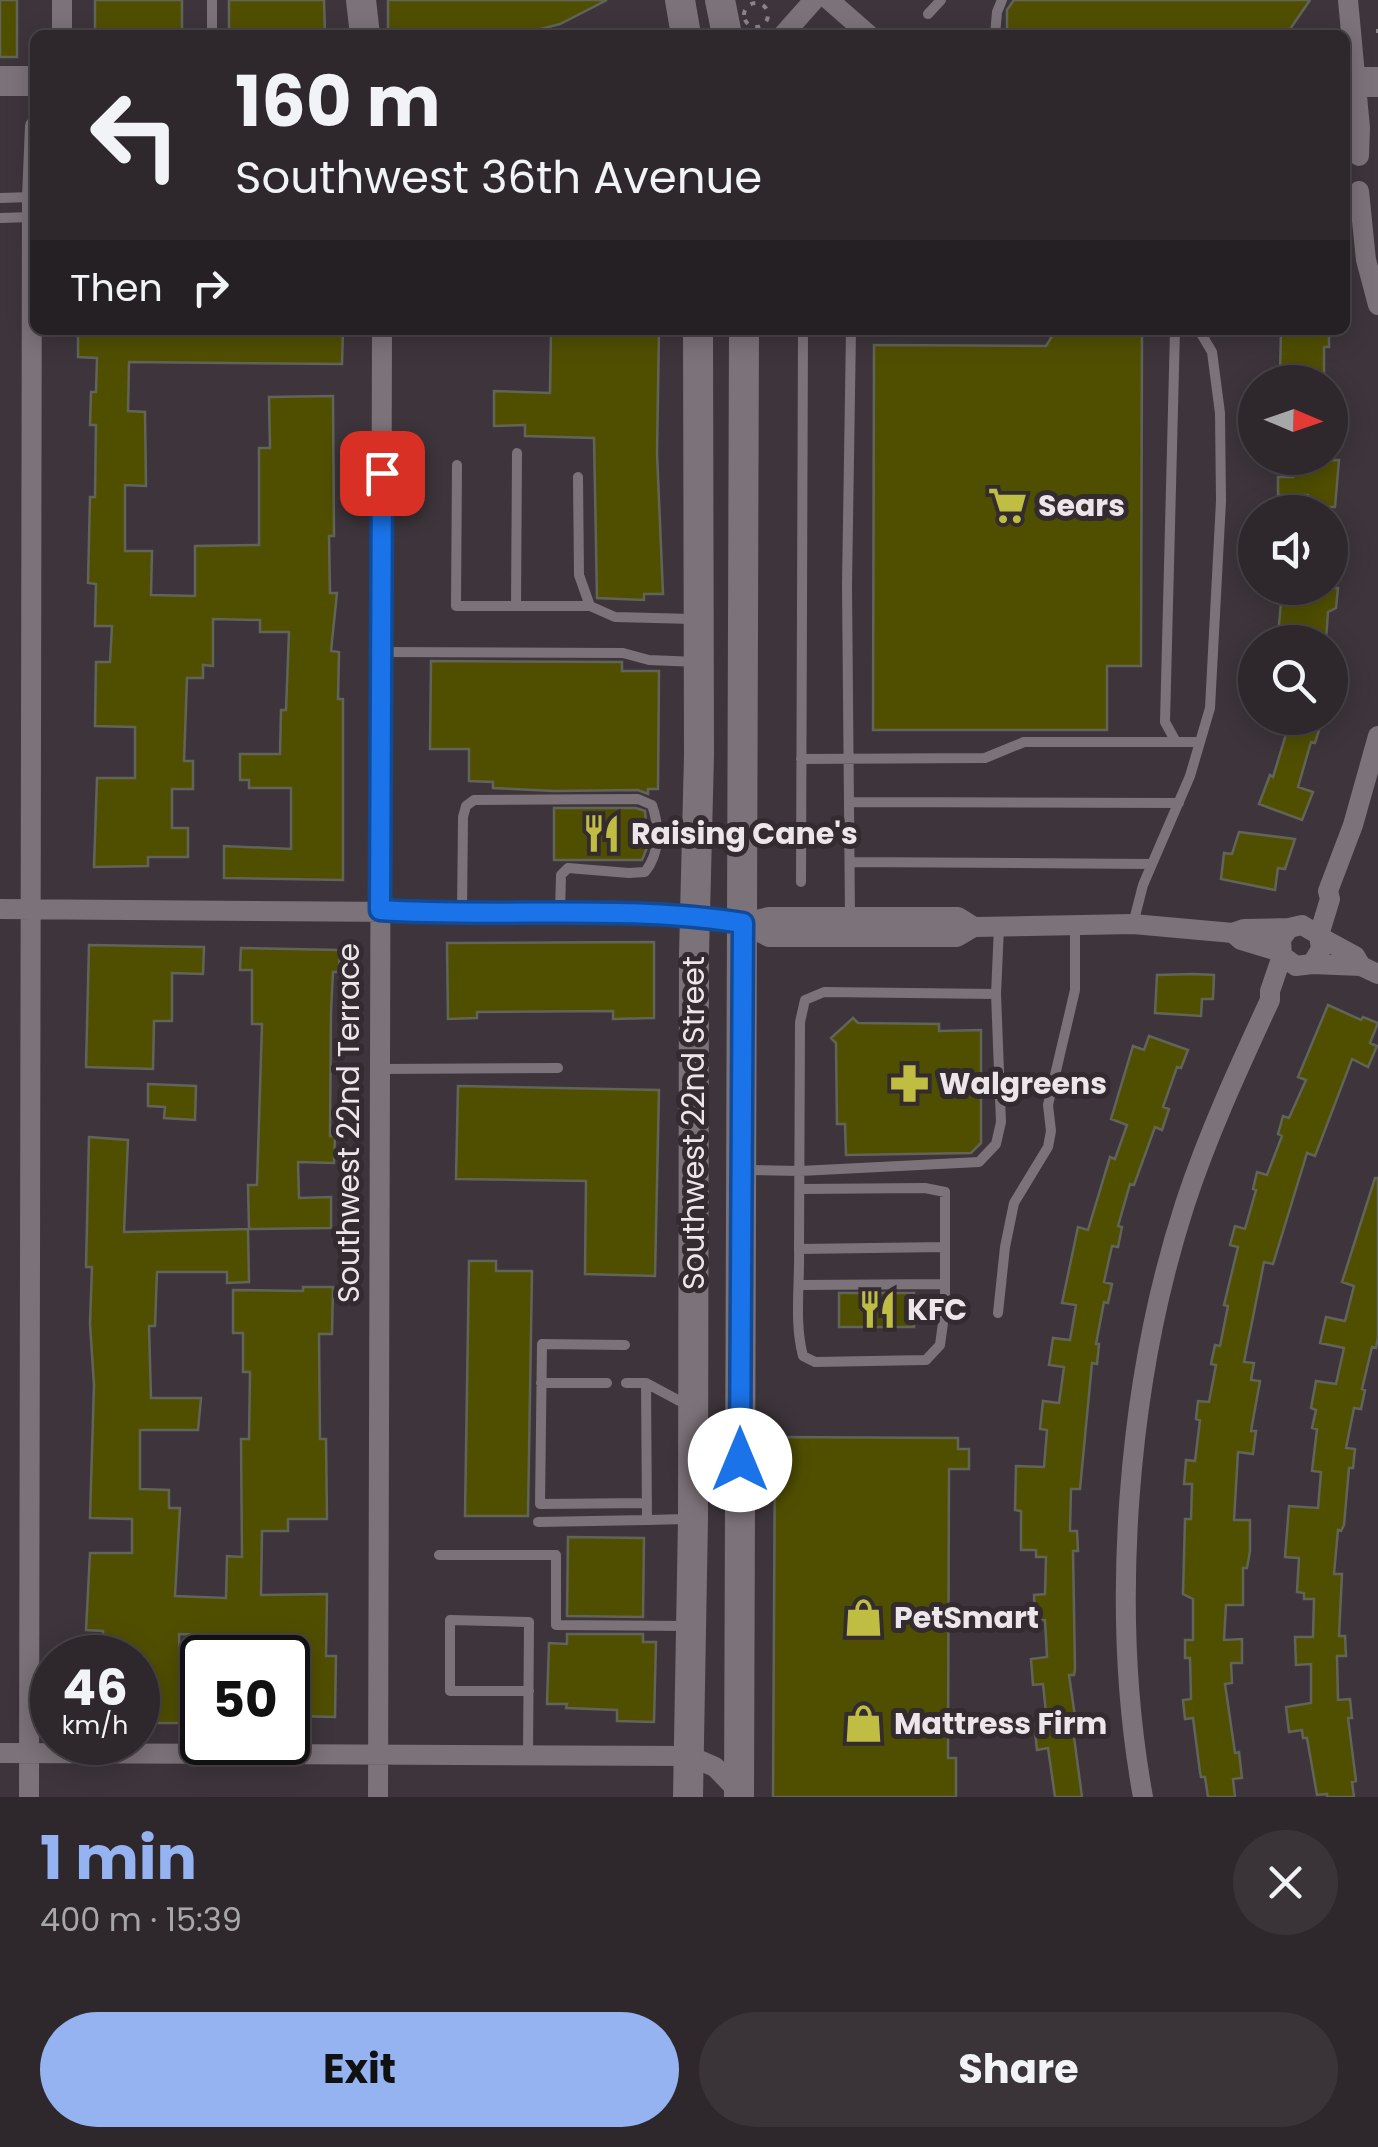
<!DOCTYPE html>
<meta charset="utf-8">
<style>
body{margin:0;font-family:Poppins,sans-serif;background:#3a3438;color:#f1f3f6;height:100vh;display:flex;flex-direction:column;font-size:38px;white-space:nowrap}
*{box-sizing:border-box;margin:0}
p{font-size:32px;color:#a7a6a9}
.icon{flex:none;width:55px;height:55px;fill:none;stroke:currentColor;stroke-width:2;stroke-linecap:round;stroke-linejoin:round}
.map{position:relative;height:1797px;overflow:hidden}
.side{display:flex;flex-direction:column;background:#2e282c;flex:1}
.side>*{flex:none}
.hud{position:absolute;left:30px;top:30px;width:1320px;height:305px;border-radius:15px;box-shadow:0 5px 25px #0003,0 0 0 2px #494448;background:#2e282c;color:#f1f3f6;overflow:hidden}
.needle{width:65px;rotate:92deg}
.tools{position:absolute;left:1238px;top:365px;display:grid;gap:20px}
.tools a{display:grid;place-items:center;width:110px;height:110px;border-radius:50%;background:#2e282c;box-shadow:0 5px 25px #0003,0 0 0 2px #494448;font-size:50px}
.speed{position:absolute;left:30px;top:1635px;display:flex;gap:20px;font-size:50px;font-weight:700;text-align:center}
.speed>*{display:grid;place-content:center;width:130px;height:130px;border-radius:50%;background:#2e282c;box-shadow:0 5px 25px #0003,0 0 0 2px #494448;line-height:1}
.speed small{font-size:25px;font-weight:400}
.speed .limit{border:5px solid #111;border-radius:15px;background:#fff;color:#111}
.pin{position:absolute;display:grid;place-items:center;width:85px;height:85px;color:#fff;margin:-42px;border-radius:20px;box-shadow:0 5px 15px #0006}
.me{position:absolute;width:110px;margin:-55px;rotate:0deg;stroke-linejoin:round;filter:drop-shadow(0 0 8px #0008)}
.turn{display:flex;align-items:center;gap:35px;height:210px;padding:0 40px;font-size:45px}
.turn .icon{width:130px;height:130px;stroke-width:2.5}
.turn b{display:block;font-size:70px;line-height:85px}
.then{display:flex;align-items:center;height:95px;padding:0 40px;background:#0003;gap:20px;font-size:38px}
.round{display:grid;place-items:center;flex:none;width:105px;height:105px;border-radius:52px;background:#3a3438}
.headline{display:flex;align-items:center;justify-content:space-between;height:170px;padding:0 40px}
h1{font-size:60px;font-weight:700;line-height:75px;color:#95b2f1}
.cta{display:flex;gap:20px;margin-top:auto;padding:20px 40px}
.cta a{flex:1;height:115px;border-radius:60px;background:#95b2f1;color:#111;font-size:40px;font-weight:700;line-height:115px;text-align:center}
.cta a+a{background:#3a3438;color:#f1f3f6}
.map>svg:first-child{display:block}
</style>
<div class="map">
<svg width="1378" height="1797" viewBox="0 0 1378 1797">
<rect width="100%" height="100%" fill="#3d353b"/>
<path fill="#504f00" stroke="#626359" stroke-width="2.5" d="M 0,0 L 17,0 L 17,57 L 0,57 Z
M 95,0 L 182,0 L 182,35 L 95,35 Z
M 229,0 L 324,0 L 325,35 L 229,35 Z
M 388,0 L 607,0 L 560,24 L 517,35 L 388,35 Z
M 1014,0 L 1310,0 L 1286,35 L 1007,35 L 1007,10 Z
M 78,330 L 343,330 L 342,364 L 129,362 L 128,411 L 145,412 L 146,486 L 125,485 L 125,551 L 152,551 L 151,595 L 195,596 L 195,546 L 259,545 L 259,448 L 270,448 L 269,397 L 333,396 L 334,536 L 329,536 L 330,593 L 337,593 L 331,651 L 339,652 L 338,699 L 343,699 L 343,880 L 224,878 L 224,846 L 291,849 L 291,788 L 249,788 L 249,780 L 240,780 L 240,754 L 280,754 L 281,710 L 286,710 L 289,632 L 260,632 L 260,620 L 213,619 L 213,666 L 203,665 L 203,678 L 187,678 L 184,761 L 193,761 L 193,789 L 172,789 L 172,828 L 188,828 L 188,857 L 148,857 L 148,866 L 94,867 L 97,778 L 135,778 L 135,727 L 95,726 L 96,662 L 110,662 L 112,626 L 95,626 L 96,584 L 88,583 L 90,497 L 95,497 L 96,425 L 90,425 L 91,392 L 96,392 L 97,358 L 78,357 Z
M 551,330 L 659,330 L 657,453 L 663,594 L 644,594 L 644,600 L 597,598 L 594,438 L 525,436 L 525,425 L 494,426 L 494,391 L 550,393 Z
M 1056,330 L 1142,330 L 1141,666 L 1107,666 L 1107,730 L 873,730 L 874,345 L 1046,346 Z
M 1281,330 L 1329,330 L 1329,347 L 1324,347 L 1324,375 L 1280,374 Z
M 1339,460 L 1335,507 L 1308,507 L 1308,495 L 1278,495 L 1278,477 L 1293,477 L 1293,461 Z
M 1306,588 L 1338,588 L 1336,608 L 1328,612 L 1326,640 L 1278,636 L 1282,591 L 1306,592 Z
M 431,661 L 622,662 L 622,671 L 659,671 L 658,789 L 648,789 L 648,794 L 638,790 L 554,791 L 493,788 L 493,782 L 469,781 L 469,749 L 430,749 Z
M 1291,718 L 1321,724 L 1315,743 L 1311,742 L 1298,787 L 1313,792 L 1302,820 L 1259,804 L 1270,775 L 1273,777 Z
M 554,808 L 636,808 L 645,811 L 648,845 L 642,860 L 554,860 Z
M 1239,832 L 1295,839 L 1285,869 L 1278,868 L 1275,890 L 1221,879 L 1224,853 L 1232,854 Z
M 654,942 L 654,1018 L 613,1019 L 613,1011 L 477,1012 L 477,1018 L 448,1019 L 447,943 Z
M 89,945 L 204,947 L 203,974 L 172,973 L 172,1021 L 154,1021 L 153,1069 L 86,1067 Z
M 241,948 L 340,950 L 339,972 L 333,972 L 331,1011 L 330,1136 L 335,1136 L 334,1163 L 298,1162 L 299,1198 L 331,1197 L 331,1228 L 249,1229 L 248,1185 L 257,1185 L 262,1024 L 252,1024 L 252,970 L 240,970 Z
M 1194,974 L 1214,975 L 1213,999 L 1202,999 L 1201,1016 L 1155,1013 L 1157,975 Z
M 1328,1005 L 1361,1020 L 1363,1017 L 1378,1023 L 1370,1043 L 1377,1046 L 1368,1067 L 1352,1059 L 1315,1156 L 1307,1153 L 1273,1264 L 1264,1262 L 1244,1362 L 1254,1363 L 1251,1380 L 1260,1381 L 1251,1431 L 1256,1431 L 1253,1454 L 1238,1452 L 1234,1520 L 1250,1520 L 1250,1551 L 1247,1568 L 1243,1568 L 1243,1605 L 1226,1605 L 1224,1640 L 1242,1639 L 1242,1663 L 1231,1663 L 1232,1683 L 1225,1684 L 1235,1753 L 1239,1752 L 1242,1778 L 1233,1779 L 1235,1797 L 1208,1797 L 1205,1777 L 1201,1777 L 1200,1772 L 1193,1718 L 1185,1719 L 1183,1700 L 1191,1699 L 1190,1658 L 1185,1658 L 1185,1640 L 1193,1640 L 1193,1599 L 1183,1594 L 1185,1519 L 1191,1519 L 1192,1484 L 1184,1484 L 1186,1460 L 1195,1461 L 1200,1420 L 1196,1419 L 1198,1401 L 1209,1402 L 1216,1365 L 1211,1364 L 1215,1345 L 1220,1346 L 1228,1306 L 1224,1305 L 1238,1247 L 1230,1245 L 1235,1226 L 1245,1229 L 1256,1190 L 1253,1189 L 1257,1172 L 1267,1175 L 1282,1136 L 1278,1134 L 1283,1116 L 1289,1118 L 1306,1080 L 1298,1077 Z
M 853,1018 L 858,1023 L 939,1024 L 939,1031 L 981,1030 L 981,1143 L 971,1153 L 846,1155 L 845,1124 L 837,1124 L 836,1043 L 831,1038 Z
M 1149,1036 L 1188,1050 L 1181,1068 L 1177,1067 L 1163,1107 L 1169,1109 L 1162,1130 L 1155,1127 L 1134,1185 L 1130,1184 L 1118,1226 L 1122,1227 L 1118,1247 L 1112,1246 L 1104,1282 L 1112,1284 L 1108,1303 L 1104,1302 L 1096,1344 L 1099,1344 L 1097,1364 L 1092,1363 L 1080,1489 L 1071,1489 L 1070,1531 L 1077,1531 L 1078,1551 L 1073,1551 L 1075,1670 L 1074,1675 L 1069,1675 L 1078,1737 L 1074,1737 L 1082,1797 L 1055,1797 L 1048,1748 L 1037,1750 L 1034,1723 L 1047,1722 L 1043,1684 L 1033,1685 L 1031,1659 L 1047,1657 L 1045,1620 L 1035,1621 L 1034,1595 L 1045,1594 L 1046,1557 L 1036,1557 L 1036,1550 L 1021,1550 L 1021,1511 L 1015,1510 L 1016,1466 L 1044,1467 L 1047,1430 L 1040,1429 L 1043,1401 L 1059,1403 L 1064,1367 L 1049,1365 L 1053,1338 L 1070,1340 L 1076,1305 L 1062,1303 L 1078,1227 L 1088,1230 L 1110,1157 L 1115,1159 L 1127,1125 L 1111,1119 L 1133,1046 L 1144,1050 Z
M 148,1084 L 196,1086 L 195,1120 L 164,1118 L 165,1107 L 148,1106 Z
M 458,1086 L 659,1090 L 655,1276 L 585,1274 L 586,1181 L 456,1179 Z
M 89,1137 L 128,1140 L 124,1232 L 248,1229 L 249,1282 L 227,1283 L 227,1272 L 157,1272 L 155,1326 L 149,1326 L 151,1398 L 201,1398 L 198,1430 L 140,1430 L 140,1489 L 169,1490 L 169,1508 L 180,1508 L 175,1596 L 226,1598 L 227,1556 L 242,1557 L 241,1439 L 249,1439 L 250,1372 L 243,1372 L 243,1333 L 233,1333 L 233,1290 L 303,1291 L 303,1287 L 333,1287 L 332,1334 L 319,1334 L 320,1439 L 326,1439 L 327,1519 L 288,1519 L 288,1531 L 262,1531 L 261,1595 L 327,1594 L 326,1656 L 336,1656 L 335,1717 L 295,1716 L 297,1658 L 262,1658 L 264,1636 L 179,1634 L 180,1692 L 202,1692 L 202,1723 L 138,1723 L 138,1658 L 103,1658 L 103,1631 L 86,1630 L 90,1553 L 132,1553 L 132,1519 L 90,1518 L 94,1385 L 90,1324 L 92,1267 L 86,1267 Z
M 1375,1178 L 1378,1178 L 1378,1337 L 1376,1348 L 1372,1347 L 1362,1389 L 1365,1390 L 1361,1409 L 1354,1408 L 1346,1448 L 1355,1449 L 1353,1468 L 1349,1468 L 1344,1525 L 1341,1531 L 1338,1530 L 1334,1574 L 1342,1574 L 1339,1636 L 1345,1636 L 1346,1656 L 1337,1656 L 1338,1700 L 1350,1699 L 1352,1718 L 1348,1718 L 1356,1781 L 1352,1782 L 1354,1797 L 1327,1797 L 1327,1794 L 1317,1795 L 1307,1738 L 1303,1738 L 1302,1730 L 1289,1732 L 1286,1707 L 1311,1703 L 1311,1664 L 1296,1665 L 1295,1637 L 1313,1637 L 1314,1599 L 1304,1599 L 1304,1593 L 1297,1592 L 1299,1558 L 1285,1557 L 1289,1506 L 1318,1508 L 1321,1472 L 1312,1471 L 1317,1429 L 1312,1428 L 1316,1410 L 1311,1408 L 1316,1381 L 1336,1384 L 1344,1348 L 1320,1343 L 1326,1317 L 1345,1321 L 1354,1286 L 1342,1282 Z
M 469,1261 L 496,1261 L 496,1271 L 532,1271 L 528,1516 L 465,1516 Z
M 839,1293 L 914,1293 L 914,1327 L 839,1327 Z
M 775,1437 L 958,1438 L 958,1449 L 969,1449 L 969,1469 L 949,1469 L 948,1758 L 956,1758 L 956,1797 L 773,1797 Z
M 568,1537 L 644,1538 L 643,1617 L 567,1616 Z
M 567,1634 L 643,1634 L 643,1642 L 656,1642 L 654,1722 L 617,1721 L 617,1710 L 566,1708 L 567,1704 L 547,1704 L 549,1643 L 567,1644 Z"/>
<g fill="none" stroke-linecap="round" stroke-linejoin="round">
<path stroke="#8b8489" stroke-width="4" stroke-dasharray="5 8" stroke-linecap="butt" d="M744 15a12 12 0 1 1 24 0a12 12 0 1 1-24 0Z
M 1376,31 L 1378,31"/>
<path stroke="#7c7279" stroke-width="10" d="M 928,14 L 941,0
M 212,33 L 212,0
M 995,35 L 997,12 L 1002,0
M 0,198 L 32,197
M 0,218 L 32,217
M 1175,330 L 1165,722 L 1176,742
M 457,465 L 456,606 L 590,606
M 578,477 L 579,575 L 590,606 L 615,617 L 693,619
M 516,606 L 517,453
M 381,652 L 623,653 L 649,660 L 697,662
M 801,759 L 985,758 L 1024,742 L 1200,742
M 850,802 L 1179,803
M 850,862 L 1152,864
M 801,882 L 803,330
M 462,913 L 463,817 L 466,806 L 474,800 L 638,799 L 652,805 C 660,828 660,853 645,872 L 629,873 L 568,868 L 561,875 L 560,913
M 850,917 L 847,585 L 851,330
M 1133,924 L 1143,885 L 1190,776 L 1210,708 L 1221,501 L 1220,413 L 1212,352 L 1199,330
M 380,1069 L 558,1068
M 744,1170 L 800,1171 L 979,1162 L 996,1144 L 1001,1122 L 996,994 L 999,927
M 800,1189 L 925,1188 L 945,1192 L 945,1308 L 940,1345 L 926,1360 L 815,1362 L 803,1356 C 794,1323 800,1283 799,1249 L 800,1022 L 805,1000 L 824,992 L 996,994
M 799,1249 L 945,1247
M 800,1285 L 945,1284
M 998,1313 L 1005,1247 L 1014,1203 L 1048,1147 L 1051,1131 L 1048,1105 L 1075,990 L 1075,925
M 625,1345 L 542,1344 L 540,1504 L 647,1503
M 541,1383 L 607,1383
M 626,1383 L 646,1383 L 689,1406
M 646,1383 L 647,1520 L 687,1519
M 538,1522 L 647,1520
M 439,1555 L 556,1555 L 556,1625 L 687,1626
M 528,1755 L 529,1622 L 450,1620 L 450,1691 L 529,1691"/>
<path stroke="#7c7279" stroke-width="20" d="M 829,0 L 869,35
M 1348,0 L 1360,128 L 1359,156
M 62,35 L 62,0
M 783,35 L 814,0
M 1359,191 L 1366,260 L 1378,305
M 0,909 L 677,914 L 743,923 L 769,937 L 957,937 L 974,927
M 743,923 L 769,917 L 958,917 L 974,927 L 1133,924 L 1233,933 L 1244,929 L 1289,928
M 1233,933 L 1241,940 L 1281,952
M 1319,935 L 1330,899 L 1328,891 L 1353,825 L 1378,736
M 1320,937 L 1355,956 L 1361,966
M 1312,964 L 1361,966 L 1378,974
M 0,1753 L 690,1756 L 715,1767 L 739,1792
M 29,1797 L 32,197 L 35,126
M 378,1797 L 382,330
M 1143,1797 C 1109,1611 1127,1383 1185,1204 C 1208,1134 1239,1067 1270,1000 L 1270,991 L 1282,956 L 1281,939 L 1289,928 L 1302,925 L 1319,935 L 1321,949 L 1312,964 L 1296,966 L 1282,956"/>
<path stroke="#7c7279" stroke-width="30" d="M 361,0 L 365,35
M 680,0 L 686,35
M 720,0 L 727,35
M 0,81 L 35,81
M 1345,82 L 1378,82
M 688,1797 L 693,1519 L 694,954 L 699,755 L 698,330
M 739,1797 L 744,330"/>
</g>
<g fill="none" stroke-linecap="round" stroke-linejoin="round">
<defs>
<path id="route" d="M 382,473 L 380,910 C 500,918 623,904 743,923 L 740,1460"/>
</defs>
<use href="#route" stroke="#114b97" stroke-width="25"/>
<use href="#route" stroke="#1a73e8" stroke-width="18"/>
</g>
<defs>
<symbol id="supermarket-bare" viewBox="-9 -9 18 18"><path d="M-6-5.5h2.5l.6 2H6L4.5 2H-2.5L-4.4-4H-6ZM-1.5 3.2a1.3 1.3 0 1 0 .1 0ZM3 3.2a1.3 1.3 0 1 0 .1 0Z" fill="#bfbe42" stroke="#332b30" stroke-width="2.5" paint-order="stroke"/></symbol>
<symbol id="restaurant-bare" viewBox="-9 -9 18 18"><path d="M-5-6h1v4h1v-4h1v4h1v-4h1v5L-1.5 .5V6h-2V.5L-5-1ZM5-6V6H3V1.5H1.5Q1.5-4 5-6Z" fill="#bfbe42" stroke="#332b30" stroke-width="2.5" paint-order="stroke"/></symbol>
<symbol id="pharmacy-bare" viewBox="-9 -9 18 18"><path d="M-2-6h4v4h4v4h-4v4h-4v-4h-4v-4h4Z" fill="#bfbe42" stroke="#332b30" stroke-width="2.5" paint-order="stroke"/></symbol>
<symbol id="shop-bare" viewBox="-9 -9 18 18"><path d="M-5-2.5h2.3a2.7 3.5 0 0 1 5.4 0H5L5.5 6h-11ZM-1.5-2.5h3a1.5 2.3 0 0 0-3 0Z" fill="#bfbe42" stroke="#332b30" stroke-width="2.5" paint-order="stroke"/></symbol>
</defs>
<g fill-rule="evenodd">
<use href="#supermarket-bare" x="980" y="478" width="55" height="55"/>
<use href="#restaurant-bare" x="574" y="806" width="55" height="55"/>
<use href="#pharmacy-bare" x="882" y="1056" width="55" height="55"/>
<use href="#restaurant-bare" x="850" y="1282" width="55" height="55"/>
<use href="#shop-bare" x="836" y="1590" width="55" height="55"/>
<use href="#shop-bare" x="836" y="1696" width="55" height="55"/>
</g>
<g text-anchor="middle" stroke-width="10" stroke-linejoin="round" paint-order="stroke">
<g font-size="30" font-weight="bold" fill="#ece6ea" stroke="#332b30" text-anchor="start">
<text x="1038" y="516">Sears</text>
<text x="631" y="844">Raising Cane's</text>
<text x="939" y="1094">Walgreens</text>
<text x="907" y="1320">KFC</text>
<text x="894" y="1628">PetSmart</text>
<text x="894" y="1734">Mattress Firm</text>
</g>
<g font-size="30" fill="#ece6ea" stroke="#332b30">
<text transform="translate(349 1123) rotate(-90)" y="10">Southwest 22nd Terrace</text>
<text transform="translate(694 1123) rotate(-90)" y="10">Southwest 22nd Street</text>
</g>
</g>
</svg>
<div class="tools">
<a><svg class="needle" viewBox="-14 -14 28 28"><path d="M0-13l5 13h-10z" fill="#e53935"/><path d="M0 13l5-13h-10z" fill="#a7a6a9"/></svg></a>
<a><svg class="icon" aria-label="sound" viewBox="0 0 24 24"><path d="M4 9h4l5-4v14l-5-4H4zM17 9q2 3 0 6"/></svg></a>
<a><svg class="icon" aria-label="search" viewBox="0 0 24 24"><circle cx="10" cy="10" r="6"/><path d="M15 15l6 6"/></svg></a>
</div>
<div class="speed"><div>46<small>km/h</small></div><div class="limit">50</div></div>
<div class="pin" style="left:382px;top:473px;background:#d93025"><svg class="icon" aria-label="arrive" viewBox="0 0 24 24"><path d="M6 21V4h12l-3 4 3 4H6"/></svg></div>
<svg class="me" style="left:740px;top:1460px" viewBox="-20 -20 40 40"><circle r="19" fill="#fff"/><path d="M0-13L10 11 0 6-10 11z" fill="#1a73e8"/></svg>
<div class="hud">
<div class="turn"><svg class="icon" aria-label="left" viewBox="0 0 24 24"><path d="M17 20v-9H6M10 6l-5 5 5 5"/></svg><div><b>160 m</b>Southwest 36th Avenue</div></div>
<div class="then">Then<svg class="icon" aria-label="right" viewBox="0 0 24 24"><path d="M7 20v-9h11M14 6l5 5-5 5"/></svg></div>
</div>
</div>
<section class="side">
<div class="headline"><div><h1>1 min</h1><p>400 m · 15:39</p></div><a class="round"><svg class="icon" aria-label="close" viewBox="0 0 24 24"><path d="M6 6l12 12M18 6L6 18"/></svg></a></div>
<div class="cta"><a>Exit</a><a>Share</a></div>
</section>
